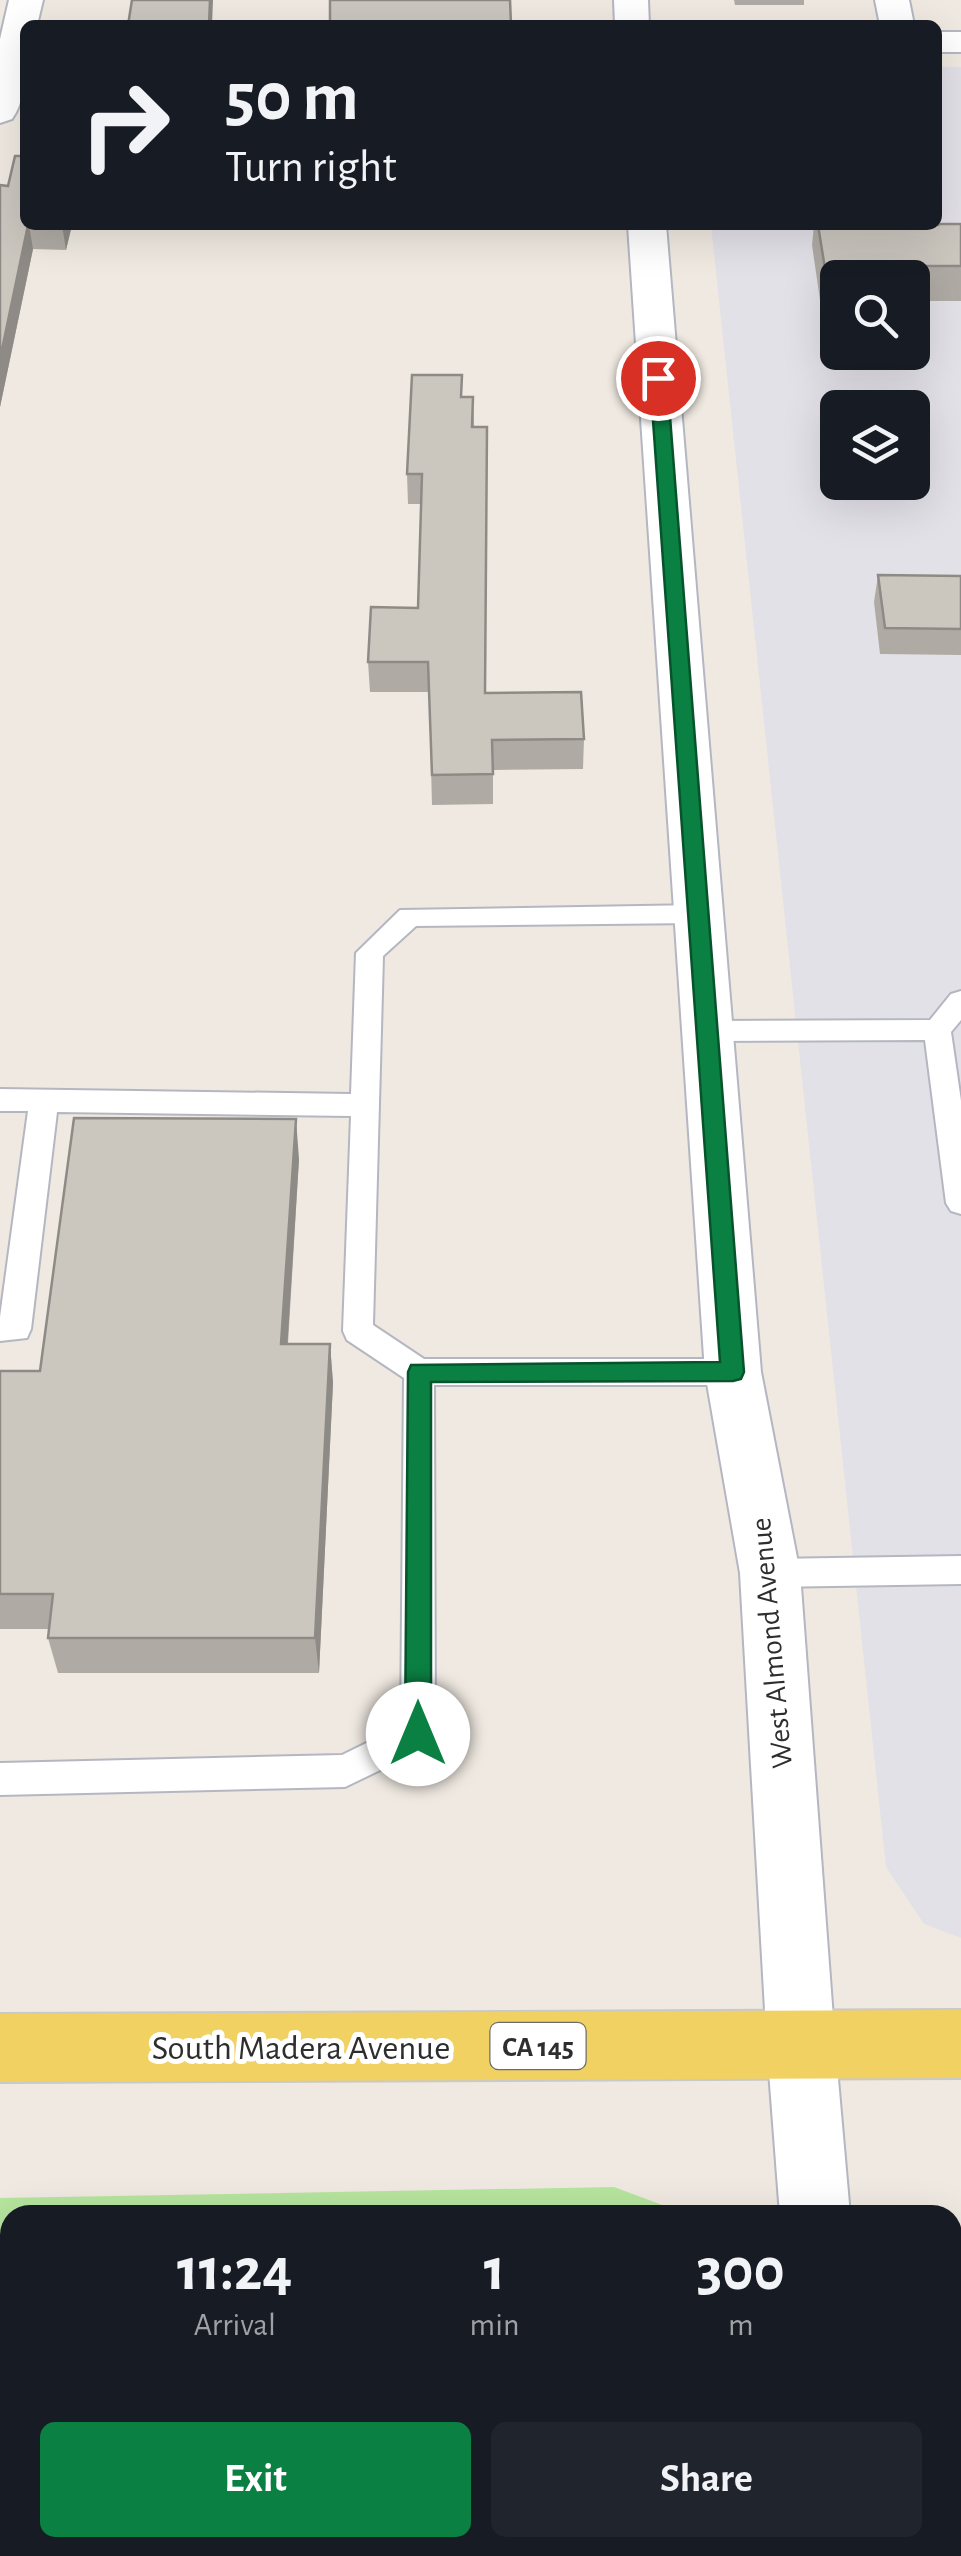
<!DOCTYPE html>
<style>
body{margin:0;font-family:"Alegreya Sans",sans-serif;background:#20242c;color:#f1f3f6;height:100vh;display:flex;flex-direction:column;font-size:38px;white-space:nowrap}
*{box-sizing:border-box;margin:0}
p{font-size:32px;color:#9ea1a6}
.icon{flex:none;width:55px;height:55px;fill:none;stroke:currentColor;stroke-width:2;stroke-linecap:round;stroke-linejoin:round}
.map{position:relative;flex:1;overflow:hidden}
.details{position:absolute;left:0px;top:2205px;width:962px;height:352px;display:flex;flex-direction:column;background:#171b24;border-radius:30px 30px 0 0;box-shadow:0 10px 40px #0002}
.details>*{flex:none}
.guide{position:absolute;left:20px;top:20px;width:922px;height:210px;border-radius:15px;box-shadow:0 10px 40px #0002;background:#171b24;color:#f1f3f6;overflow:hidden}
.fabs{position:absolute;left:820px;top:260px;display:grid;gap:20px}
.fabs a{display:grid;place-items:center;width:110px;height:110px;border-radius:15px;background:#171b24;box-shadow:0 10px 40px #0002;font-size:50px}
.pin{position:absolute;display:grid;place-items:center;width:85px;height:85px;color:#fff;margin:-42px;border:5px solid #fff;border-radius:50%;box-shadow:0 2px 10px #0007}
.me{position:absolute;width:110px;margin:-55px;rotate:0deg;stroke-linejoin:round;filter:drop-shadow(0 0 8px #0008)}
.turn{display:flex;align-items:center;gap:35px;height:210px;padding:0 40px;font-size:45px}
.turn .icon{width:130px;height:130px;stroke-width:2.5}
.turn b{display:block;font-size:70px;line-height:85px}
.eta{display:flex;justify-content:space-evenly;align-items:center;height:170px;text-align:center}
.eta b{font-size:60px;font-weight:700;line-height:70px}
.action{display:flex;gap:20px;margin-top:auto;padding:20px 40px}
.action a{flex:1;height:115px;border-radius:15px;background:#0b8043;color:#fff;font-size:40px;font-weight:700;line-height:115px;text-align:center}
.action a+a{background:#20242c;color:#f1f3f6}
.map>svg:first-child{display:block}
</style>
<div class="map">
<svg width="961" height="2556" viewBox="0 0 961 2556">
<rect width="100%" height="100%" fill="#efe9e1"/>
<path fill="#e3e1e8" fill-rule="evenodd" d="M 938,67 L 961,67 L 961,1938 L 924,1924 L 886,1867 L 711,225 L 938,225 ZM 838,278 L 912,278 L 912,352 L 838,352 ZM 838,408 L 912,408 L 912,482 L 838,482 Z"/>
<path fill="#b6e59e" d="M 614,2187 L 689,2215 L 10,2215 L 10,2548 L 760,2548 L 760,2556 L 0,2556 L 0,2198 Z"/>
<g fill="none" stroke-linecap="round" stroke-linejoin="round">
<defs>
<path id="service" d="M 699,905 L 708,907 L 712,914 L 708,921 L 699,923 L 416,926 L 383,956 L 373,1325 L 424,1359 L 733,1359 L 744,1363 L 748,1372 L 744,1381 L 733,1385 L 434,1385 L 435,1735 L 430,1746 L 345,1787 L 0,1795 L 0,1763 L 342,1755 L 401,1726 L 404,1378 L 347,1340 L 343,1331 L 351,1116 L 57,1112 L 31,1329 L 27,1338 L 0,1341 L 0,1317 L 28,1111 L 0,1111 L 0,1089 L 351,1094 L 356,953 L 400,910 Z
M 961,991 L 961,1020 L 951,1032 L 961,1101 L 961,1214 L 951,1211 L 946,1203 L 925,1040 L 707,1041 L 697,1038 L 693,1031 L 697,1024 L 707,1021 L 930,1020 L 951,994 Z
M 961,1556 L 961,1584 L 770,1587 L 758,1583 L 754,1573 L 758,1563 L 770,1559 Z
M 952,2369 L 961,2369 L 961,2409 L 952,2409 Z"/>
<path id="minor" d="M 9,0 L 43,0 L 37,25 L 25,25 C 25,55 30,94 12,119 L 0,123 L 0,39 Z
M 614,0 L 648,0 L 649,25 L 615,25 Z
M 875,0 L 909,0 L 914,25 L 880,25 Z
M 938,32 L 961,32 L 961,52 L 938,52 Z
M 628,225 L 666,225 L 761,1372 L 800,1573 L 835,2045 L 825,2069 L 801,2079 L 777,2069 L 767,2045 L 740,1573 L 705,1372 Z"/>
<path id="secondary" d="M 801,2011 L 825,2021 L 835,2045 L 850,2215 L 780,2215 L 767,2045 L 777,2021 Z
M 803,2548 L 879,2548 L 879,2556 L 803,2556 Z"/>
<path id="primary" d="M 961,2010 L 961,2078 L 0,2082 L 0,2014 Z"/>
</defs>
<use href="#service" stroke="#b4b7c1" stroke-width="4"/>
<use href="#minor" stroke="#b4b7c1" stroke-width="4"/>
<use href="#secondary" stroke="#b4b7c1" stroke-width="4"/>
<use href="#primary" stroke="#c9c9c9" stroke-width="4"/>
<use href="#service" fill="#fff" fill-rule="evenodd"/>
<use href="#minor" fill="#fff" fill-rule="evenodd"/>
<use href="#secondary" fill="#fff" fill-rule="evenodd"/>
<use href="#primary" fill="#f2d163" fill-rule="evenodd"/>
</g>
<path fill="#afaba4" d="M 734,0 L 804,0 L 804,5 L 735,5 Z
M 0,185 L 8,186 L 25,225 L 72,225 L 66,250 L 33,249 L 0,407 Z
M 961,224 L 961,301 L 912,301 L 912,278 L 838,278 L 838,341 L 826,341 L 812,245 L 814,225 Z
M 462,375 L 462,397 L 473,397 L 485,693 L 584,739 L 583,769 L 493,770 L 493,804 L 432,805 L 429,692 L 370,692 L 368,662 L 418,608 L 421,504 L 408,504 L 407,474 Z
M 878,575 L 961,576 L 961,655 L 880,654 L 874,602 Z
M 299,1159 L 288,1344 L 330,1344 L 333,1383 L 319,1673 L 58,1673 L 48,1638 L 48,1629 L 0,1629 L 0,1371 L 40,1371 Z"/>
<path fill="#8e8b86" d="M 210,0 L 213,0 L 212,25 L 209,25 Z
M 29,225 L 33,249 L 0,407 L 0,359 Z
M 62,225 L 72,225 L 66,250 Z
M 296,1119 L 299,1159 L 285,1383 L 281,1344 Z
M 330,1344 L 333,1383 L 319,1673 L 315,1638 Z"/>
<path fill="#cbc7bf" stroke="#8e8b86" stroke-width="2.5" d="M 132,0 L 210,0 L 209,25 L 128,25 Z
M 330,0 L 510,0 L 511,25 L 330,25 Z
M 25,153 L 25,225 L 28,225 L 0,359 L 0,185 L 8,186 L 15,156 L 24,156 Z
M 938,224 L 961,224 L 961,266 L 901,266 L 904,278 L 838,278 L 838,306 L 831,306 L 818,225 L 938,225 Z
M 412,375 L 462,375 L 461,397 L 473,397 L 472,427 L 487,427 L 485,693 L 581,692 L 584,739 L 492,740 L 493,774 L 432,775 L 428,662 L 368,662 L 371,607 L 418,608 L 422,474 L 407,474 Z
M 878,575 L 961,576 L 961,629 L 885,628 Z
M 74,1118 L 296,1119 L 281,1344 L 330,1344 L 315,1638 L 48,1638 L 53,1594 L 0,1594 L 0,1371 L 40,1371 Z"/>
<path fill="#0b8043" stroke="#07532c" stroke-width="2.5" d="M 658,373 L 667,378 L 744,1372 L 741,1379 L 733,1381 L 431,1382 L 431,1734 L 427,1743 L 418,1746 L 409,1743 L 405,1734 L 408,1372 L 411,1365 L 720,1362 L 650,378 Z"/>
<g text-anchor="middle" stroke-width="10" stroke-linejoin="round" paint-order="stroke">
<rect fill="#fff" stroke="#6d6d6d" stroke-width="2.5" x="490.5" y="2023" width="95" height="46" rx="8"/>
<g font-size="28" font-weight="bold" fill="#2e2e2e">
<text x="538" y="2056">CA 145</text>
</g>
<g font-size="30" fill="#2e2e2e" stroke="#fff">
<text transform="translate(771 1643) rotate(-95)" y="10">West Almond Avenue</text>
</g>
<g font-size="35" fill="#2e2e2e" stroke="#fff">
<text x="301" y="2059">South Madera Avenue</text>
</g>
</g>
</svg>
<div class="fabs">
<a><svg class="icon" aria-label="search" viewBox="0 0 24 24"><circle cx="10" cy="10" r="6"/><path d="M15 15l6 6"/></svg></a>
<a><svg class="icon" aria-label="layers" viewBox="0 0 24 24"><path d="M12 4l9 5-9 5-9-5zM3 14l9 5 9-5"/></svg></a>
</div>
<div class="pin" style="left:658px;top:378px;background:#d93025"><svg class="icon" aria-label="arrive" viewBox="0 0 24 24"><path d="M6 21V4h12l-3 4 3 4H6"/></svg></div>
<svg class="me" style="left:418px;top:1734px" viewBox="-20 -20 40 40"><circle r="19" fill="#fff"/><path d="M0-13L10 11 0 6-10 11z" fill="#0b8043"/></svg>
<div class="guide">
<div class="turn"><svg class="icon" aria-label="right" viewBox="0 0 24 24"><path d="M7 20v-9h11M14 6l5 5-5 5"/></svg><div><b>50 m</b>Turn right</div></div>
</div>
<section class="details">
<div class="eta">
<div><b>11:24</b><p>Arrival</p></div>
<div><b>1</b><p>min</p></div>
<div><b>300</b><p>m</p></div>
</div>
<div class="action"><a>Exit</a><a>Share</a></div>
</section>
</div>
